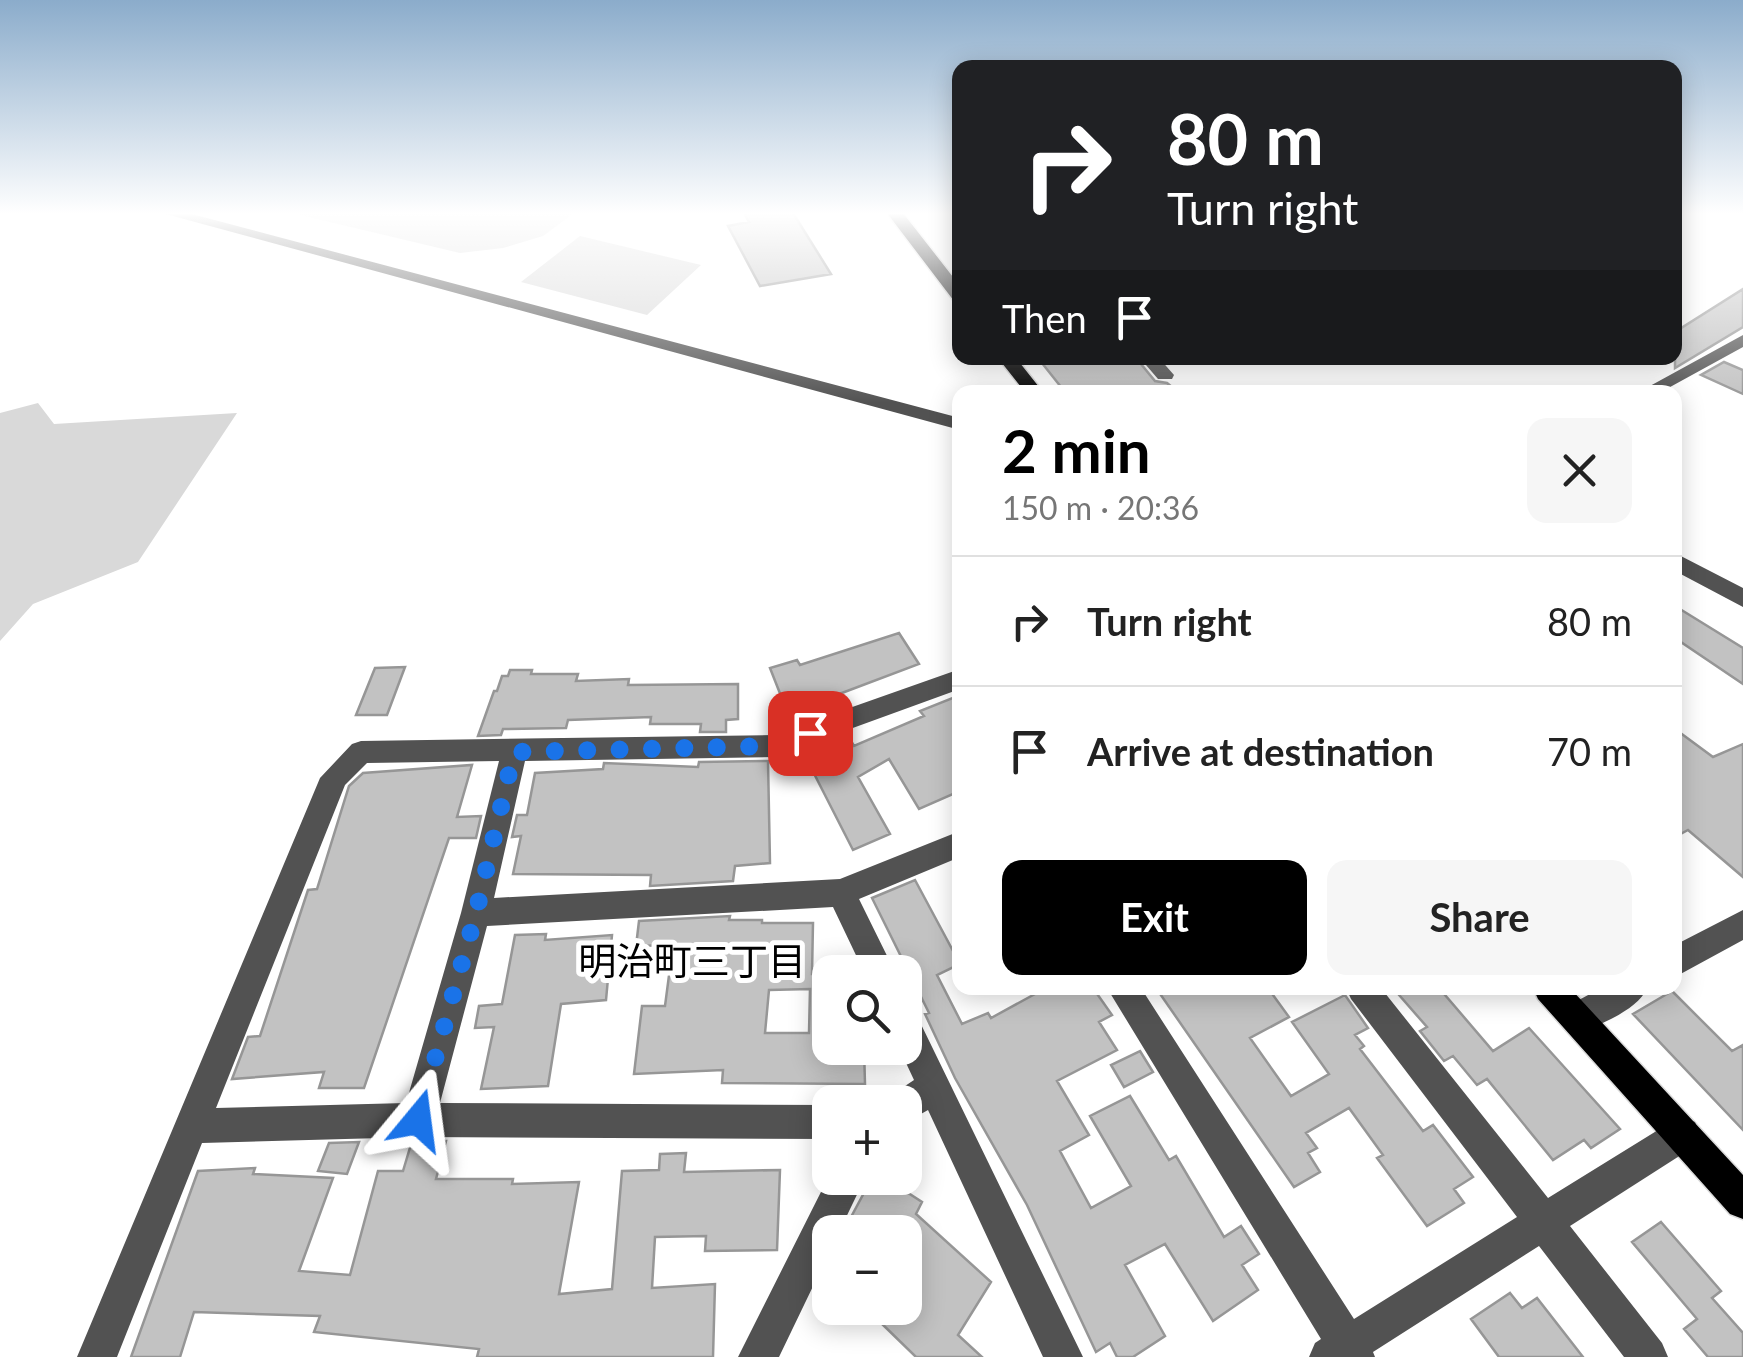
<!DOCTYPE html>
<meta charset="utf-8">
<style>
body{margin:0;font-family:Lato,"Noto Sans JP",sans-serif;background:#f6f6f6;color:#222;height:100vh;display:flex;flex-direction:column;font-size:38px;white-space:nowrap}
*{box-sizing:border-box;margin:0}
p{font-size:32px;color:#767676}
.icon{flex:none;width:55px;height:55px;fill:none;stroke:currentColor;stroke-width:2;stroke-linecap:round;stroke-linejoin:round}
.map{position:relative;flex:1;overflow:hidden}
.panel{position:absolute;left:952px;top:385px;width:730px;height:610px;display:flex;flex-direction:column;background:#fff;border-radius:20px;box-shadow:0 5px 25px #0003}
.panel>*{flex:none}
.top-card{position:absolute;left:952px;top:60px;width:730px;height:305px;border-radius:20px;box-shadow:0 5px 25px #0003;background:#202124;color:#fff;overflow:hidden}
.fabs{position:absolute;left:812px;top:955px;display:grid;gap:20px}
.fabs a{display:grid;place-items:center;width:110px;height:110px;border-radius:20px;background:#fff;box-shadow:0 5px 25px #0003;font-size:50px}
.pin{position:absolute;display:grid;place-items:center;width:85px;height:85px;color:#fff;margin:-42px;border-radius:20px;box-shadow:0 5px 15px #0006}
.me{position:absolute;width:110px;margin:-55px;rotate:16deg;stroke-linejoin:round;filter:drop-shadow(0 0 8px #0008)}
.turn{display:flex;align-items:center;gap:35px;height:210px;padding:0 50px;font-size:45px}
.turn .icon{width:130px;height:130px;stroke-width:2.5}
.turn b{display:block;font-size:70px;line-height:85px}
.then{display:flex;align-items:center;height:95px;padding:0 50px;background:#0003;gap:20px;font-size:38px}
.round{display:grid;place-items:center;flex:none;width:105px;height:105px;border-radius:20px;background:#f6f6f6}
.overview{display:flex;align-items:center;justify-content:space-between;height:170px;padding:0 50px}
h1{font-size:60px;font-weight:700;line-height:75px;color:#000}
.button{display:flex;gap:20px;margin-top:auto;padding:20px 50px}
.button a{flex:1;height:115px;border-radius:20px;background:#000;color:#fff;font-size:40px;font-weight:700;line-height:115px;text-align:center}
.button a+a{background:#f6f6f6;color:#222}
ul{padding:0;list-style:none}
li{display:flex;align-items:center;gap:30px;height:130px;padding:0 50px;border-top:2px solid #e0e0e0}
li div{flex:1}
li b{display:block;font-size:38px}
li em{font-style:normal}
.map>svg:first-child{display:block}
</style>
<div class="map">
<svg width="1743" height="1357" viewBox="0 0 1743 1357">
<rect width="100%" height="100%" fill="#fff"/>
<path fill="#d9d9d9" d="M 292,213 L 574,213 L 543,236 L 503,248 L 460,253 Z
M 580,236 L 701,265 L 647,315 L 521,282 Z
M 38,403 L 54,424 L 237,413 L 138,562 L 33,604 L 0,641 L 0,413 Z"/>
<path fill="#c2c2c2" stroke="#969696" stroke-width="2.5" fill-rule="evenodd" d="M 744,213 L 793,213 L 831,274 L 760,286 L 728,226 L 749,222 Z
M 1743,289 L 1743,327 L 1675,368 L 1675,332 Z
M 1038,358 L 1136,358 L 1155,381 L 1167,383 L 1178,392 L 1065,392 Z
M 1724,362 L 1743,370 L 1743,394 L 1701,375 Z
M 1675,606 L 1743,648 L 1743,684 L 1675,638 Z
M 899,633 L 919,664 L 826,699 L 833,710 L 792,724 L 770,668 L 797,660 L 800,665 Z
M 405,667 L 387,715 L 356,715 L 375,668 Z
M 510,670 L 532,670 L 531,674 L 578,674 L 576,681 L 629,679 L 628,685 L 738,684 L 738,719 L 726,720 L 726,732 L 700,732 L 701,724 L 650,724 L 651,717 L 568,720 L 566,728 L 503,729 L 501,735 L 478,736 L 494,691 L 497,691 L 502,676 L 508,676 Z
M 960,695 L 960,791 L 919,809 L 889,759 L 858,777 L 890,834 L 853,850 L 802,750 L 847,734 L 854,746 L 924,716 L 920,711 Z
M 1675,729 L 1713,757 L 1743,744 L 1743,877 L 1688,830 L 1675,837 Z
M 768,761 L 770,863 L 735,866 L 733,881 L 650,886 L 651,875 L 513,874 L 521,836 L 512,837 L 517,815 L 527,815 L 535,773 L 603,769 L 604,763 L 698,767 L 699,762 Z
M 472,765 L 457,817 L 481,816 L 476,838 L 449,838 L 364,1088 L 319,1088 L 324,1072 L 232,1079 L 248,1037 L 260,1036 L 308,890 L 317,889 L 349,786 L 363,773 Z
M 915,880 L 960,964 L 937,975 L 962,1024 L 988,1013 L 991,1018 L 1046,988 L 1093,988 L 1112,1015 L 1099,1022 L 1117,1050 L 1057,1081 L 1089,1135 L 1060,1151 L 1091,1208 L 1131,1186 L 1090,1116 L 1130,1096 L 1169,1160 L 1176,1156 L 1224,1237 L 1241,1226 L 1259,1254 L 1242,1265 L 1258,1290 L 1213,1321 L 1165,1244 L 1125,1265 L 1165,1336 L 1133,1357 L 1117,1357 L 1110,1343 L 1096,1352 L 1027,1205 L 955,1078 L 925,1014 L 929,1013 L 872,898 Z
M 730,916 L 729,920 L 762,920 L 762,923 L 813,923 L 812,974 L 830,974 L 830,1048 L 864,1048 L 865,1084 L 722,1083 L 723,1070 L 634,1074 L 642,1006 L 665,1006 L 673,945 L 636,946 L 639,921 ZM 810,989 L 809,1033 L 765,1033 L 769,990 Z
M 546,934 L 545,940 L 612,935 L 606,1000 L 561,1004 L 548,1086 L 481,1089 L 494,1027 L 475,1028 L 479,1006 L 502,1004 L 515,935 Z
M 1156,988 L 1268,988 L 1289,1017 L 1250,1038 L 1291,1096 L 1329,1074 L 1292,1022 L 1345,995 L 1368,1028 L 1355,1035 L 1364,1046 L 1360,1049 L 1423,1131 L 1433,1125 L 1473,1177 L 1454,1189 L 1464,1203 L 1427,1226 L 1377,1158 L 1383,1155 L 1349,1108 L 1306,1133 L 1317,1148 L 1308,1153 L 1320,1172 L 1294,1187 Z
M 1393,988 L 1439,988 L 1493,1051 L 1529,1028 L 1620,1129 L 1591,1148 L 1584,1140 L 1553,1160 L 1487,1079 L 1477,1085 L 1453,1056 L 1444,1061 L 1420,1031 L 1427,1027 Z
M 1672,991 L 1732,1051 L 1743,1045 L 1743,1130 L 1633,1014 Z
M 1140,1051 L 1153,1072 L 1124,1087 L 1111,1065 Z
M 412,1141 L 446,1141 L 436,1179 L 513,1179 L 512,1184 L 579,1182 L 559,1294 L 612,1289 L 622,1171 L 659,1170 L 660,1154 L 686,1153 L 684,1172 L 780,1170 L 777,1250 L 705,1251 L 706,1236 L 655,1237 L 652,1288 L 715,1284 L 713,1357 L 477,1357 L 479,1349 L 314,1332 L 320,1316 L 194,1312 L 180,1357 L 131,1357 L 198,1171 L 255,1168 L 253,1174 L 333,1178 L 299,1271 L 350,1275 L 378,1171 L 403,1171 Z
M 359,1142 L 347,1174 L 318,1171 L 329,1143 Z
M 872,1178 L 885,1178 L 922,1202 L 916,1214 L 991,1282 L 958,1335 L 982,1357 L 916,1357 L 879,1321 L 888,1308 L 905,1308 L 905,1232 L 843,1232 Z
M 1661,1222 L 1721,1291 L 1712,1298 L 1743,1333 L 1743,1357 L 1708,1357 L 1684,1329 L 1697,1319 L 1632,1242 Z
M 1510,1293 L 1522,1308 L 1537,1298 L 1583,1357 L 1499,1357 L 1471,1319 Z"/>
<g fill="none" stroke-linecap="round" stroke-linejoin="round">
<defs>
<path id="major" d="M 887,213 L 903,213 L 960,286 L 960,302 L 954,301 Z
M 998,358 L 1016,358 L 1043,392 L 1025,392 Z
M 1533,988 L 1570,988 L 1743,1175 L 1743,1219 L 1730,1214 L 1538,999 Z"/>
</defs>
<use href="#major" stroke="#dbdbdb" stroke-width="3"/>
<path fill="#525252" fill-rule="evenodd" d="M 162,213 L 188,213 L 960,418 L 960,430 Z
M 1743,335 L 1743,347 L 1661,392 L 1639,392 Z
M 1140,358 L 1159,358 L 1174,375 L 1172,379 L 1158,379 Z
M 1675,553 L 1743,588 L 1743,607 L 1675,571 Z
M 960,669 L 960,689 L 773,757 L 525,761 L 494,898 L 840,879 L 960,831 L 960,857 L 859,899 L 895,972 L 864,972 L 833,907 L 487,926 L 440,1103 L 830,1105 L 830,1139 L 418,1137 L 202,1143 L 117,1357 L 77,1357 L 320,778 L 352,744 L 361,741 L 773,735 ZM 499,761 L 461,913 L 406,1103 L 216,1108 L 345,785 L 367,763 Z
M 1743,910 L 1743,940 L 1675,977 L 1675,945 Z
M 1107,988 L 1141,988 L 1354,1319 L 1517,1217 L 1351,999 L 1346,988 L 1381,988 L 1548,1198 L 1671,1122 L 1683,1117 L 1695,1122 L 1700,1134 L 1695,1146 L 1570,1226 L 1662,1343 L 1668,1357 L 1624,1357 L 1539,1246 L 1373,1352 L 1375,1357 L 1309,1357 L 1315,1343 L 1321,1339 Z
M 1601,988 L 1647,988 C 1638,1010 1599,1025 1577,1034 L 1566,1029 L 1561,1018 L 1566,1007 Z
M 905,1009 L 916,1014 L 1083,1357 L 1043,1357 L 928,1110 L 905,1123 L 905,1102 L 889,1102 L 893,1094 L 914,1080 L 899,1048 L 905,1048 Z
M 830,1174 L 830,1178 L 865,1178 L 839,1232 L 830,1232 L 830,1251 L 779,1357 L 738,1357 Z"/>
<use href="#major" fill="#000" fill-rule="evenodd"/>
</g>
<linearGradient id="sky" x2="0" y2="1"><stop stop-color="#8baccb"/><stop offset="0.53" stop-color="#fff"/><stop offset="1" stop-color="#fff" stop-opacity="0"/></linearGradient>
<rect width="1743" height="403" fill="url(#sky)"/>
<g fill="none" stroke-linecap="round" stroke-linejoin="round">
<path stroke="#1a73e8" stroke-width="18" stroke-dasharray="0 32.4" d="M 418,1120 L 476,913 L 514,752 L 773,746 L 810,733"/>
</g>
<g text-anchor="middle" stroke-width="10" stroke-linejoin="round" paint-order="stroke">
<g font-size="38" fill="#000" stroke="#fff">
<text x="692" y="975">明治町三丁目</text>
</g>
</g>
</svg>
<div class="fabs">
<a><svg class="icon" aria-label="search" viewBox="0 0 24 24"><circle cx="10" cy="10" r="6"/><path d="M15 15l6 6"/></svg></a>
<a>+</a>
<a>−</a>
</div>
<div class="pin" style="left:810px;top:733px;background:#d93025"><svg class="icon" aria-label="arrive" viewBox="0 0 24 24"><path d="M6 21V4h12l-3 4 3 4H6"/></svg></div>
<svg class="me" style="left:418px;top:1120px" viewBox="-20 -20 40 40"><path d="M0-17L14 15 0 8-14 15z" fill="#1a73e8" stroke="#fff" stroke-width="4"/></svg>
<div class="top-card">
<div class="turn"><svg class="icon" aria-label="right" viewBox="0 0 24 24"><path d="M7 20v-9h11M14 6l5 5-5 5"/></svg><div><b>80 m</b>Turn right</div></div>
<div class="then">Then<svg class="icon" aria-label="arrive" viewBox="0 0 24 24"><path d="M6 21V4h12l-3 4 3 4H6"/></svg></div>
</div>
<section class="panel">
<div class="overview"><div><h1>2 min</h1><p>150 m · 20:36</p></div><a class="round"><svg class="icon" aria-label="close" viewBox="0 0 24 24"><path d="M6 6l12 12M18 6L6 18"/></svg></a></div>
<ul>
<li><svg class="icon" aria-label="right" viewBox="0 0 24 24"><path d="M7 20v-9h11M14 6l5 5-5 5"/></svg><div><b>Turn right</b></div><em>80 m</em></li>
<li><svg class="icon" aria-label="arrive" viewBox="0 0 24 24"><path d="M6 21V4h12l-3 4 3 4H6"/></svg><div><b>Arrive at destination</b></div><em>70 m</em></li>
</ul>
<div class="button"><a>Exit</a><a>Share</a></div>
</section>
</div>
